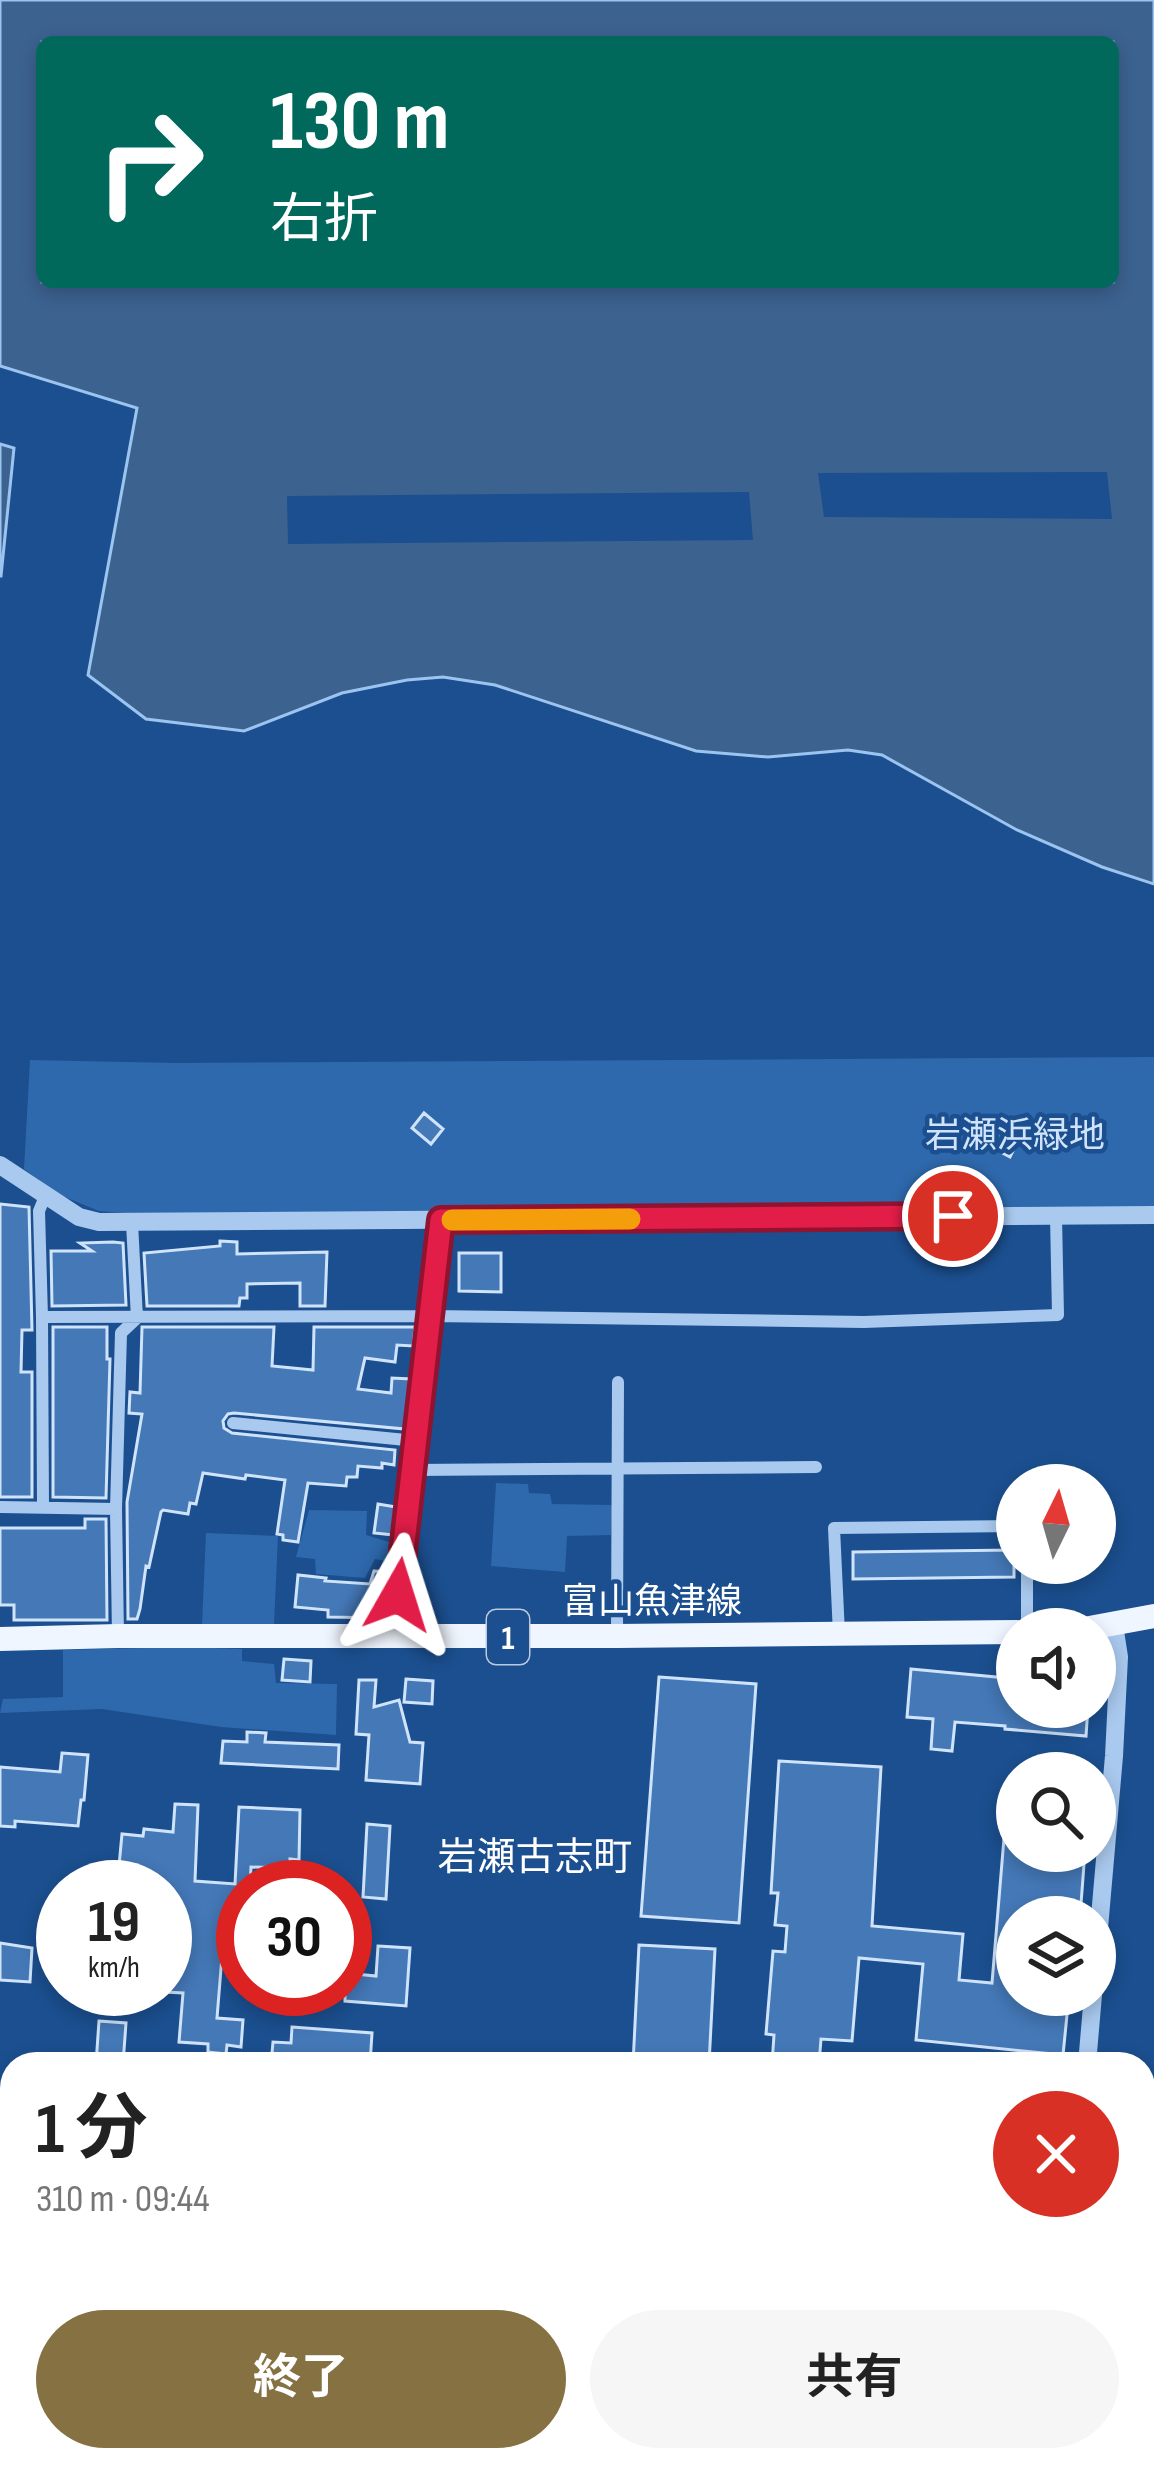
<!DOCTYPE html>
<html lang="ja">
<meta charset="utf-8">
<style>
body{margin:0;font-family:"Sofia Sans Condensed","Noto Sans JP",sans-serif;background:#f6f6f6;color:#222;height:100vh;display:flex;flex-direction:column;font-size:45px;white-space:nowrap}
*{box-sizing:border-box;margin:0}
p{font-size:39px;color:#767676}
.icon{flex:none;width:66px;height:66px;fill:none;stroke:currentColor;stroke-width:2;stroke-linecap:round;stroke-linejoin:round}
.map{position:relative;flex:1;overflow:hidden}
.details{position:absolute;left:0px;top:2052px;width:1155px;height:420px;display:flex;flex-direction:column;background:#fff;border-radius:36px 36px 0 0;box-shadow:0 6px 18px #0003}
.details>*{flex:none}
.top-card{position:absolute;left:36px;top:36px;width:1083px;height:252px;border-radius:18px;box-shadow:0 6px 18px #0003;background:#00695c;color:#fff;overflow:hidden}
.needle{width:78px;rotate:5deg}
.controls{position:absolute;left:996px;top:1464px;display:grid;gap:24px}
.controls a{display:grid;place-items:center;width:120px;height:120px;border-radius:50%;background:#fff;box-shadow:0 6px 18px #0003;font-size:60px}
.speed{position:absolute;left:36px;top:1860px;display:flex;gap:24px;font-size:60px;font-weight:700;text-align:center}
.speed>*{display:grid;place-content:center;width:156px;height:156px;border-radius:50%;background:#fff;box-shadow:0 6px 18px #0003;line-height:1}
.speed small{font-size:30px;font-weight:400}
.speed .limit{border:18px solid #d22;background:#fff;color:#111}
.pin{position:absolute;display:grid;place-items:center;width:102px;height:102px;color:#fff;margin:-51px;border:6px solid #fff;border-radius:50%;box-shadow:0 3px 12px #0007}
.me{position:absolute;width:132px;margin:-66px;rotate:6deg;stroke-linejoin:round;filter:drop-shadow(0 0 9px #0008)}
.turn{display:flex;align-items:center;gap:42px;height:252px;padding:0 36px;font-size:54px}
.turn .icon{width:156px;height:156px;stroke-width:2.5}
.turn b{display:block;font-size:84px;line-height:102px}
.round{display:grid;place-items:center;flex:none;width:126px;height:126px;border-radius:63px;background:#f6f6f6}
.headline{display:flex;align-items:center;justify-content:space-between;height:204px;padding:0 36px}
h1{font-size:72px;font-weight:700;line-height:90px}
.action{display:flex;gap:24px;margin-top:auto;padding:24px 36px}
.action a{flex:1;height:138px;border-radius:72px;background:#857141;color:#fff;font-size:48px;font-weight:700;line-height:138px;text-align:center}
.action a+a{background:#f6f6f6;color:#222}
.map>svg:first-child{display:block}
</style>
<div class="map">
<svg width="1154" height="2472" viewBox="0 0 1154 2472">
<rect width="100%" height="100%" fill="#1b4f8f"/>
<path fill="#2e69ad" d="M 1154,1057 L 1154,1209 L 152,1215 L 99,1211 L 60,1195 L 24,1169 L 30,1060 L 174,1063 Z
M 496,1483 L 528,1484 L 529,1493 L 550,1494 L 552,1504 L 612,1505 L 611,1535 L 567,1536 L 565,1572 L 491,1566 Z
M 309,1510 L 367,1511 L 366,1535 L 389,1542 L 387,1561 L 375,1559 L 365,1578 L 316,1574 L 315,1559 L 296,1557 Z
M 206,1533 L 278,1536 L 274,1625 L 202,1624 Z
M 182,1647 L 242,1649 L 242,1661 L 274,1664 L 276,1683 L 337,1684 L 336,1735 L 221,1727 L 102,1709 L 0,1713 L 3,1699 L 63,1697 L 63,1650 Z"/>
<path fill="#3c6290" stroke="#9cc4f0" stroke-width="3" fill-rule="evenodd" d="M 0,0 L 1154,0 L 1154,884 L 1102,867 L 1017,830 L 882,755 L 848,750 L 768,757 L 696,751 L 495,685 L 443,677 L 407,680 L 342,693 L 244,731 L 146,719 L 88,675 L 137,408 L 0,366 ZM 42,42 L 1113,42 L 1113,282 L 42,282 Z
M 0,444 L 14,448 L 1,576 L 0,576 Z"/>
<path fill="#1b4f8f" d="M 1107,472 L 1112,519 L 824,517 L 818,473 Z
M 749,492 L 753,540 L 288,544 L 287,496 Z"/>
<path fill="#4478b7" stroke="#cfe3fa" stroke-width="3" d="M 424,1113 L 443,1129 L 431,1144 L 412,1128 Z
M 992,1127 L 1018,1141 L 1010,1157 L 984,1143 Z
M 0,1204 L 29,1207 L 32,1330 L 22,1330 L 21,1372 L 32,1372 L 32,1497 L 0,1497 Z
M 220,1241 L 237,1242 L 237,1254 L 327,1252 L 325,1306 L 300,1306 L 300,1283 L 247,1284 L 247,1298 L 240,1298 L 239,1306 L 147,1306 L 144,1253 L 220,1246 Z
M 113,1242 L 123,1243 L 126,1305 L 52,1306 L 51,1251 L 92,1251 L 80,1243 Z
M 459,1253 L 501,1253 L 501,1292 L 459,1291 Z
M 53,1327 L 107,1327 L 107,1359 L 110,1359 L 106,1498 L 53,1497 Z
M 142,1327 L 274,1327 L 272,1366 L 313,1370 L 314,1327 L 415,1327 L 413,1346 L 397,1345 L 395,1362 L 365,1358 L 358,1389 L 391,1393 L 392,1378 L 411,1379 L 405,1429 L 234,1413 L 228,1414 L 223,1421 L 224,1428 L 232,1433 L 395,1450 L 394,1465 L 382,1463 L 382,1468 L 358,1466 L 357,1477 L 347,1477 L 346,1486 L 308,1483 L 298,1542 L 283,1540 L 283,1535 L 277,1534 L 285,1480 L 246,1475 L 245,1479 L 203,1473 L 196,1504 L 190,1503 L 188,1514 L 163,1510 L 161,1512 L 149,1567 L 146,1566 L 140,1609 L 137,1619 L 128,1619 L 127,1502 L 142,1414 L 129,1413 L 130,1392 L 140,1393 Z
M 378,1504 L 396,1507 L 394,1535 L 374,1533 Z
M 85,1519 L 106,1519 L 107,1620 L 14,1620 L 14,1605 L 0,1605 L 0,1528 L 85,1528 Z
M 1014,1550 L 1014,1577 L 853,1579 L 853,1552 Z
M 374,1571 L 390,1572 L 385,1618 L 328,1617 L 328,1610 L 295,1607 L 298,1575 L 326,1578 L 325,1581 L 370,1584 Z
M 284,1659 L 311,1661 L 310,1682 L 282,1680 Z
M 911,1669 L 1017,1679 L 1017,1707 L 1088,1707 L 1086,1736 L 1005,1729 L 1005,1726 L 955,1722 L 952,1751 L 931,1749 L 933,1719 L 907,1717 Z
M 659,1677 L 756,1684 L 739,1923 L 641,1916 Z
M 406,1679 L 433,1681 L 432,1704 L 404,1702 Z
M 359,1680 L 376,1680 L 374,1707 L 399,1700 L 410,1742 L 423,1743 L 420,1784 L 366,1780 L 369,1735 L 356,1734 Z
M 247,1732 L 266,1733 L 265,1742 L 339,1745 L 338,1769 L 221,1763 L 223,1741 L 247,1742 Z
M 62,1753 L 88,1755 L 84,1800 L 81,1800 L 78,1826 L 15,1821 L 15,1827 L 0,1826 L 0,1767 L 60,1772 Z
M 779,1761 L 881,1767 L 872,1926 L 963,1934 L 959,1980 L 992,1983 L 1006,1814 L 1017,1814 L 1017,1851 L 1085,1851 L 1080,1917 L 1017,1917 L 1017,1995 L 1069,1995 L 1063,2055 L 916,2040 L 923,1964 L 859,1958 L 852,2041 L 821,2039 L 819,2064 L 772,2064 L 774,2035 L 766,2034 L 773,1951 L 785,1952 L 787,1926 L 775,1925 L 778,1893 L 771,1893 Z
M 175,1804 L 198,1805 L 195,1881 L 235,1884 L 239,1807 L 300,1810 L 299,1860 L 290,1859 L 290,1868 L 251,1867 L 250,1887 L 243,1887 L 243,1957 L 222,1956 L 217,2018 L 243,2020 L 241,2047 L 227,2045 L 226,2054 L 208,2052 L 208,2044 L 179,2042 L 183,1993 L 165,1992 L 165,1887 L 103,1887 L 105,1865 L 119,1866 L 122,1834 L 143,1836 L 144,1829 L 173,1832 Z
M 367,1824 L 390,1826 L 386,1899 L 363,1897 Z
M 0,1943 L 32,1948 L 30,1982 L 0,1980 Z
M 639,1945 L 715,1949 L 709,2064 L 633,2064 Z
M 378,1946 L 410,1948 L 406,2006 L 345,2001 L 345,1973 L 376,1976 Z
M 99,2021 L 126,2023 L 123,2064 L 96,2064 Z
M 292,2027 L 372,2033 L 370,2064 L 271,2064 L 273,2042 L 291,2043 Z"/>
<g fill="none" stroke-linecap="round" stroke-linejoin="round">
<path stroke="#a9c9ee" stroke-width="12" d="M 42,1317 L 39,1211 L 46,1194
M 233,1423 L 416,1441
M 412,1470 L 816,1467
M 0,1507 L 116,1509
M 43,1507 L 42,1317 L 430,1316 L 864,1322 L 1058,1315 L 1056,1216
M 1027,1563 L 1027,1629
M 839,1634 L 834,1528 L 1017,1526
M 118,1635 L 116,1509 L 121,1333 L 137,1318 L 132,1223
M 617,1635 L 618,1382
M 394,1636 L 441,1220"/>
<path stroke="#a9c9ee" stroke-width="18" d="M 0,1165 L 79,1217 L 99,1222 L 1154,1215
M 1095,1974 L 1114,1756 L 1119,1657 L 1114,1625
M 1087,2064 L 1093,1995
M 1052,2472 L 1053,2460"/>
<path stroke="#f0f6ff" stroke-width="24" d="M 1084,1629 L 1154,1616
M 0,1639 L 118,1636 L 617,1636 L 1017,1632"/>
</g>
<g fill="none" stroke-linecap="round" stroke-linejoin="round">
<defs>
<path id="route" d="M 398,1595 L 441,1220 L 953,1216"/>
</defs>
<use href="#route" stroke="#92132f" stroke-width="30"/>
<use href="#route" stroke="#e11d48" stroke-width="21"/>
<path stroke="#f59e0b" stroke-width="21" d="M 452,1220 L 630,1219"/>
</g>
<g text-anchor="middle" stroke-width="9" stroke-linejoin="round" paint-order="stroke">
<rect fill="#1b4f8f" stroke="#bbcadd" stroke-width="3" x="487" y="1610" width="42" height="54" rx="9"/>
<g font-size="33" font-weight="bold" fill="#fff">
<text x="508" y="1649">1</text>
</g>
<g font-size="36" fill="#cfe3fa" stroke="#1b4f8f">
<text x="1015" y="1147">岩瀬浜緑地</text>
</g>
<g font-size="36" fill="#fff" stroke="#1b4f8f">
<text x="652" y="1613">富山魚津線</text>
</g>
<g font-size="39" fill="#fff" stroke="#1b4f8f">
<text x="535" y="1870">岩瀬古志町</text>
</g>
</g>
</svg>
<div class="controls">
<a><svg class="needle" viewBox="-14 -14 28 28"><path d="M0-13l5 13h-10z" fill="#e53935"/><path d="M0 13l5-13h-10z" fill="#767676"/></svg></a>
<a><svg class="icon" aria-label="sound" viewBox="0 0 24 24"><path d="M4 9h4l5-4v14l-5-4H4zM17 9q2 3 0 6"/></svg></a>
<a><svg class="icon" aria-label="search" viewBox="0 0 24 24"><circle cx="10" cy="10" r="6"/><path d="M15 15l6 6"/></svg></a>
<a><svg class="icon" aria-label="layers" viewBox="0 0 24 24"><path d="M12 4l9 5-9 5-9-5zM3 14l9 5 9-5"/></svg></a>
</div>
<div class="speed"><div>19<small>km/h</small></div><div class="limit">30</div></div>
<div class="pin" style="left:953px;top:1216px;background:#d93025"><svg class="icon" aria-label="arrive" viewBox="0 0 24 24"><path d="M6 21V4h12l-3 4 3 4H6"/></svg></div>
<svg class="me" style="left:398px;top:1595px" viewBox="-20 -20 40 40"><path d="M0-17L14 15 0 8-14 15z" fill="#e11d48" stroke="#fff" stroke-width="4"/></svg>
<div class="top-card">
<div class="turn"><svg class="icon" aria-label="right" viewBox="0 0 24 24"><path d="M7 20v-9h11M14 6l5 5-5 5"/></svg><div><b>130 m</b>右折</div></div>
</div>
<section class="details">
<div class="headline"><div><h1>1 分</h1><p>310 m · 09:44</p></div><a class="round" style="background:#d93025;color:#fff"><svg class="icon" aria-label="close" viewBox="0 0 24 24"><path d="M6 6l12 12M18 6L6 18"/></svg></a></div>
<div class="action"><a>終了</a><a>共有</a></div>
</section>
</div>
